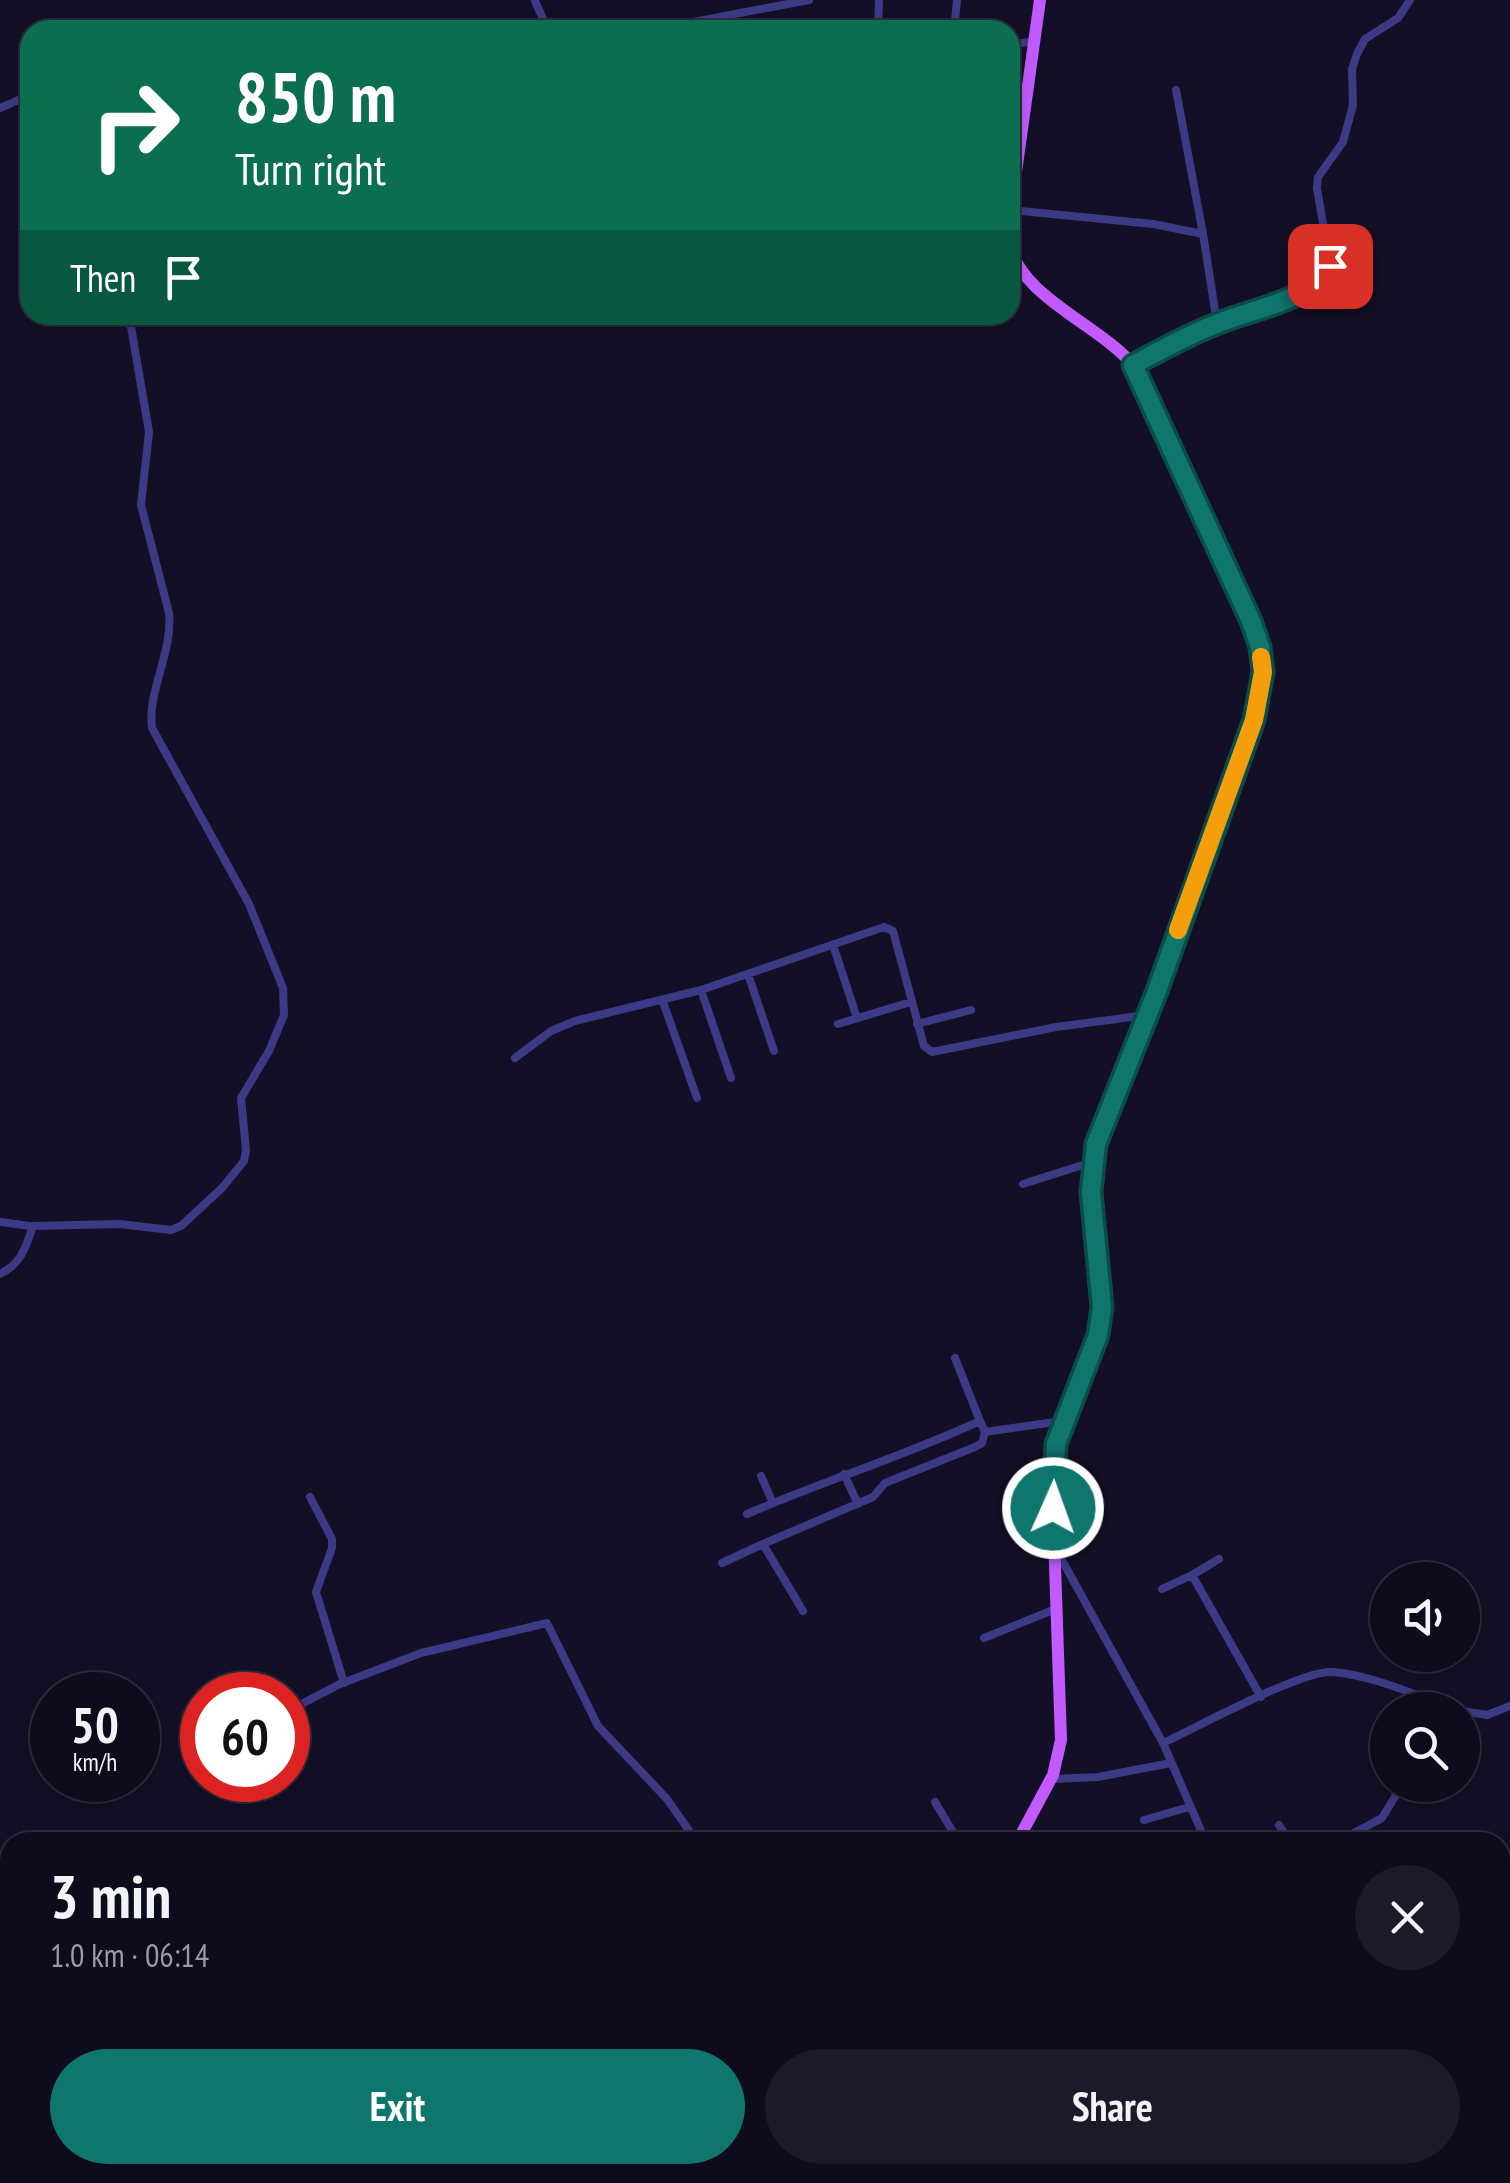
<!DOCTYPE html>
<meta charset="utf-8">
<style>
body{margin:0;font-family:"PT Sans Narrow",sans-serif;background:#1c1929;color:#f1f3f6;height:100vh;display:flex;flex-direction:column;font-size:38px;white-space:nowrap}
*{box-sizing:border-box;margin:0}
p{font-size:32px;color:#9b9ba3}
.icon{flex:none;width:55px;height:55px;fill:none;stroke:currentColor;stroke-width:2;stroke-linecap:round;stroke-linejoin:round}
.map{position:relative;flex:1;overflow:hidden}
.panel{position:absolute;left:0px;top:1832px;width:1510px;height:352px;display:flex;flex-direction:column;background:#0e0b1c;border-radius:30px 30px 0 0;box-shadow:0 5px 15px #0003,0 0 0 2px #2e2b3b}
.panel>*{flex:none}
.guide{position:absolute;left:20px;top:20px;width:1000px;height:305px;border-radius:30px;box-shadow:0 5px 15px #0003,0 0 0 2px #2e2b3b;background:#0b6e4f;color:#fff;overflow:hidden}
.buttons{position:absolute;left:1370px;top:1562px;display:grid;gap:20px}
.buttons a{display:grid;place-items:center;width:110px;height:110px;border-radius:50%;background:#0e0b1c;box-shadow:0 5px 15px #0003,0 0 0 2px #2e2b3b;font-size:50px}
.speed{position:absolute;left:30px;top:1672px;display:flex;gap:20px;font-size:50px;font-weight:700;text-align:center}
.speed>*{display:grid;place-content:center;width:130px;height:130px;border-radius:50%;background:#0e0b1c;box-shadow:0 5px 15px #0003,0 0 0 2px #2e2b3b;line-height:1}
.speed small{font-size:25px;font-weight:400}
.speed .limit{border:15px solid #d22;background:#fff;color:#111}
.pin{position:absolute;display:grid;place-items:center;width:85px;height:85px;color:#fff;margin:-42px;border-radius:20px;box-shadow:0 5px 15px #0006}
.me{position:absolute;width:110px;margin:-55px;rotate:2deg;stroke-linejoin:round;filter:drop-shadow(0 0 8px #0008)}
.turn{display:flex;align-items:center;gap:35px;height:210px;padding:0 50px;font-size:45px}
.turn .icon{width:130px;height:130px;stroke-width:2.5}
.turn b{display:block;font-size:70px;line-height:85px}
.then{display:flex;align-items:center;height:95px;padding:0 50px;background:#0003;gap:20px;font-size:38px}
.round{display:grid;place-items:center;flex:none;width:105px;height:105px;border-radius:52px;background:#1c1929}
.headline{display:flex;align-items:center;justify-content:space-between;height:170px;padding:0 50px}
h1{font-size:60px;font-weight:700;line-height:75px}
.cta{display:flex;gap:20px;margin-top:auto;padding:20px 50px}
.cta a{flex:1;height:115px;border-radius:60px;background:#0f766e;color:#fff;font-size:40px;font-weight:700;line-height:115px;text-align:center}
.cta a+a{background:#1c1929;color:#f1f3f6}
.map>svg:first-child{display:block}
</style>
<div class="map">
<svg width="1510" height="2183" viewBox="0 0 1510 2183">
<rect width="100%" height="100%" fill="#130f26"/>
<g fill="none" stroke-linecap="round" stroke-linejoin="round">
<path stroke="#3d3a85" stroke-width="8" d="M 535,1 L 548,30
M 651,30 L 809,0
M 878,30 L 879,0
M 954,30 L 957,0
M 1010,45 L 1035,41
M 0,108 L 30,95
M 1011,210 L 1153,224 L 1203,234 L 1176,90
M 1203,234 L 1217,323
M 1133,365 C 1161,350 1189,334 1219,322 C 1258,307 1305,303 1330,266 L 1317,188 L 1318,177 L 1343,142 L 1353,105 L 1352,69 L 1357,54 L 1365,39 L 1398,18 L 1410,0
M 833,945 L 857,1018
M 748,974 L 774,1051
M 701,990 L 731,1078
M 663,1002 L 697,1098
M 838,1024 L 911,1002
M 917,1024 L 971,1010
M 515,1058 L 551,1031 L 575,1021 L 701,990 L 884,927 L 893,931 L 924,1046 L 932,1052 L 1056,1027 L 1147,1015
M 1023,1184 L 1092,1162
M 0,1222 L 30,1226 L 120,1224 L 171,1230 L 181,1226 L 222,1188 L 244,1161 L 246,1150 L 241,1098 L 269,1051 L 284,1015 L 283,988 L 249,904 L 152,728 C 147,691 173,653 169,613 L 141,505 L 149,432 L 129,315
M 0,1274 C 21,1264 26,1247 33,1226
M 955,1358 L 980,1421
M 844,1474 L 858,1504
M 761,1476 L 773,1503
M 310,1497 L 332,1539 L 332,1548 L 316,1592 L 344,1683
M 747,1514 C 824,1481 904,1456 980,1421 L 985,1432
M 1058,1553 L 1163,1743 L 1206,1842
M 1219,1559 L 1192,1575 L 1261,1697
M 722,1563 L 763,1544
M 1162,1589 L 1192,1575
M 803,1611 L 763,1544 L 873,1497 L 885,1483 L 975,1447 L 982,1443 L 985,1432 L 1062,1421
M 984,1638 L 1058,1608
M 288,1711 L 340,1684 L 421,1653 L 547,1623 L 598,1726 L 667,1799 L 697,1842
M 1462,1711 L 1487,1715 L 1510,1706
M 1163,1743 C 1196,1728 1303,1669 1333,1672 C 1377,1676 1418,1697 1459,1710
M 1052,1779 L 1098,1777 L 1171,1763
M 935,1802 L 959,1842
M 1144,1820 L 1189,1807
M 1279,1825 L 1290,1842
M 1337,1842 L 1382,1818 L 1402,1785
M 1500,2056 L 1510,2074
M 764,2175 L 768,2183
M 1157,2183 L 1205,2175"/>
<path stroke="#c25bff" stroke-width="12" d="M 1010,215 L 1040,0
M 1010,243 C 1018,296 1100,325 1133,365 L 1251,621 L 1260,647 L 1263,672 L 1254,720 L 1157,991 L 1101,1129 L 1092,1162 L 1091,1192 L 1102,1307 L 1098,1335 L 1062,1421 L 1052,1478 L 1061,1740 L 1053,1775 L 1017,1842
M 913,2183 L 930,2175"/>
</g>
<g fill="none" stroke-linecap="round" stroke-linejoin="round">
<defs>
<path id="route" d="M 1053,1508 L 1056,1444 L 1098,1335 L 1102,1307 L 1091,1192 L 1096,1144 L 1157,991 L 1254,720 L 1263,672 L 1260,647 L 1251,621 L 1133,365 C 1161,350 1189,334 1219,323 C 1258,307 1305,303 1330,266"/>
</defs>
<use href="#route" stroke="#0a4d48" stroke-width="25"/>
<use href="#route" stroke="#0f766e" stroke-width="18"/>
<path stroke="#f59e0b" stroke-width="18" d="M 1178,930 L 1254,720 L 1263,672 L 1261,657"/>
</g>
</svg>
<div class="buttons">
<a><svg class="icon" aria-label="sound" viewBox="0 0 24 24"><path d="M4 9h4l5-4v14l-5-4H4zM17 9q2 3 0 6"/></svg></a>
<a><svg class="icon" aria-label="search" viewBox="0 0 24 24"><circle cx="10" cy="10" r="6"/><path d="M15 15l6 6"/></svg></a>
</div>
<div class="speed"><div>50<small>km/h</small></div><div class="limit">60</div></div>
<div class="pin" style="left:1330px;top:266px;background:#d93025"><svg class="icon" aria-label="arrive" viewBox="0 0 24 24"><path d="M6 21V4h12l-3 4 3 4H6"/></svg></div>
<svg class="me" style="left:1053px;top:1508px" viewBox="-20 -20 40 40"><circle r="17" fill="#0f766e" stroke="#fff" stroke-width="3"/><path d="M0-11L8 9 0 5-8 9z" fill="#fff"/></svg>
<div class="guide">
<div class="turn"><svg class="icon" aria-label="right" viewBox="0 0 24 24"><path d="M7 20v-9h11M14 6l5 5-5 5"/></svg><div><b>850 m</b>Turn right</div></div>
<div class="then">Then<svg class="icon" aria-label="arrive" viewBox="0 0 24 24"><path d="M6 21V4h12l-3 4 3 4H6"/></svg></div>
</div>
<section class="panel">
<div class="headline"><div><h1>3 min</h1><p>1.0 km · 06:14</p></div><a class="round"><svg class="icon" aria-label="close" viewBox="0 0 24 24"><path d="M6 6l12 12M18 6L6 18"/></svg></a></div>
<div class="cta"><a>Exit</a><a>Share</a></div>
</section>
</div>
